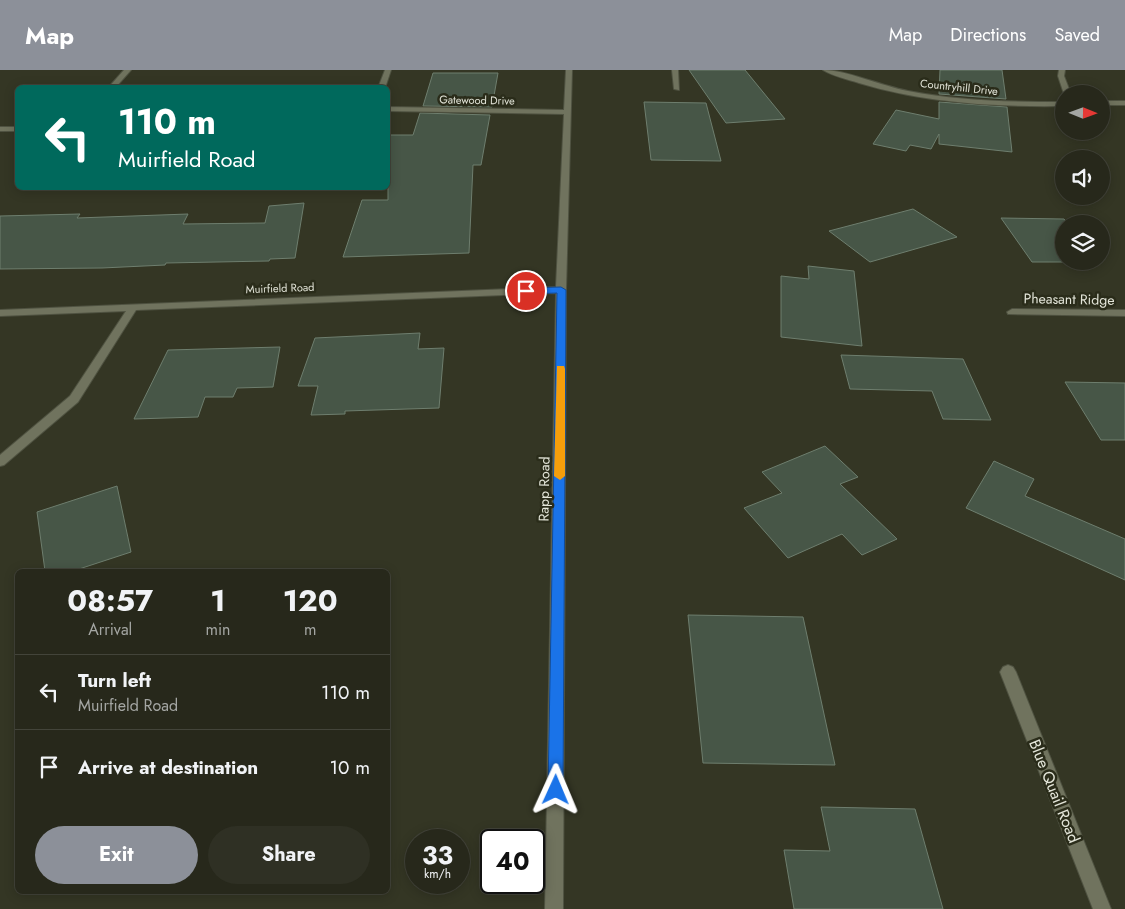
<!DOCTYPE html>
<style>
body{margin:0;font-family:Jost,sans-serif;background:#2f3024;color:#f1f3f6;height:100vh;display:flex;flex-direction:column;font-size:19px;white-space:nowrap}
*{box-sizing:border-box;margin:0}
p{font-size:16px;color:#a4a6a3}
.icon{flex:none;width:28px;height:28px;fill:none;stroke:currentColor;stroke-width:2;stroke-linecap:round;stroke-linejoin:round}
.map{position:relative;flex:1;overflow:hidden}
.sheet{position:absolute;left:15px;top:499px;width:375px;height:325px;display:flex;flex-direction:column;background:#27281b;border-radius:8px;box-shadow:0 2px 12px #0003,0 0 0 1px #43443a}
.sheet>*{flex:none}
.banner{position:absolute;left:15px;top:15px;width:375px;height:105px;border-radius:8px;box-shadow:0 2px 12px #0003,0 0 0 1px #43443a;background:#00695c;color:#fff;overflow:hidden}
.needle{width:32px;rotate:91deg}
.fabs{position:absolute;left:1055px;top:15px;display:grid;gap:10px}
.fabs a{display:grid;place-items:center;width:55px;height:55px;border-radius:50%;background:#27281b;box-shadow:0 2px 12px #0003,0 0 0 1px #43443a;font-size:25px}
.speed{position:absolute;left:405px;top:759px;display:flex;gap:10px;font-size:25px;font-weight:700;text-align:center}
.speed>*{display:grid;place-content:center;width:65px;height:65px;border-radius:50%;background:#27281b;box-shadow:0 2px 12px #0003,0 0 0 1px #43443a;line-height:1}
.speed small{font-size:12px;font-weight:400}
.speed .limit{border:2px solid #111;border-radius:8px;background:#fff;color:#111}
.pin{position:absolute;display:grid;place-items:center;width:42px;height:42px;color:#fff;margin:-21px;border:2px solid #fff;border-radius:50%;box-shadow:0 1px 5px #0007}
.me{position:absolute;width:55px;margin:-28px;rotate:1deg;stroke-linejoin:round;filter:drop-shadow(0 0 4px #0008)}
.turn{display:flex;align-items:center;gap:18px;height:105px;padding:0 20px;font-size:22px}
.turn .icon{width:65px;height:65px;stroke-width:2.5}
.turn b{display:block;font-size:35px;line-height:42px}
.eta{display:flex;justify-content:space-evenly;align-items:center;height:85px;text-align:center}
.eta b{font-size:30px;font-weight:700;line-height:35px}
.primary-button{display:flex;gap:10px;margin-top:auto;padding:10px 20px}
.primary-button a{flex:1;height:58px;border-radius:30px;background:#8c9099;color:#fff;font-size:20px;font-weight:700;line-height:58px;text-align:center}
.primary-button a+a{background:#2f3024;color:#f1f3f6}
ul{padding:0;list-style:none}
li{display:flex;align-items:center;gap:15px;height:75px;padding:0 20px;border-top:1px solid #43443a}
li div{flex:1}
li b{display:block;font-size:19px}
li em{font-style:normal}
header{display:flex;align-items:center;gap:30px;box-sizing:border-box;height:70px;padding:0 25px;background:#8c9099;color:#fff}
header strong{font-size:24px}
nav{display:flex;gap:28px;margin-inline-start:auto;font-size:18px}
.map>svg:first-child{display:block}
</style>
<header>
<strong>Map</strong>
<nav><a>Map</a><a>Directions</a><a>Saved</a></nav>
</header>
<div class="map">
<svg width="1125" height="839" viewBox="0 0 1125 839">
<rect width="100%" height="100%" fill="#343624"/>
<path fill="#475647" stroke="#6e7e6e" d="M 689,0 L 745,0 L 785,49 L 726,53 Z
M 940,0 L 1002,0 L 1006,29 L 939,24 Z
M 433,3 L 498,3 L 492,37 L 423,36 Z
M 644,32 L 706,33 L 721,91 L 651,90 Z
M 939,32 L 1007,37 L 1012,82 L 939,74 L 939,64 L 931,79 L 910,75 L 906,81 L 873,74 L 896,40 L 939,49 Z
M 420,43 L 490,45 L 481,95 L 473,95 L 469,183 L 343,187 L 362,130 L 388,130 L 388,65 L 413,65 Z
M 304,133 L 295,188 L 270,189 L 269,191 L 166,193 L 165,195 L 102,198 L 0,199 L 0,146 L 80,144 L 77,148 L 188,144 L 183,154 L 265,153 L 269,136 Z
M 913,139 L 957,167 L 870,192 L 829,161 Z
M 1001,148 L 1064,149 L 1068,154 L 1064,154 L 1064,191 L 1098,192 L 1032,192 Z
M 808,196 L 854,201 L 862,276 L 781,267 L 781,206 L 809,209 Z
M 420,263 L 418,279 L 444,278 L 439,338 L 345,341 L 345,344 L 311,345 L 318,316 L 298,316 L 315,268 Z
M 280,277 L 273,317 L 237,318 L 233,327 L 205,327 L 198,347 L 134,349 L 168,280 Z
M 841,285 L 963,289 L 991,350 L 943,349 L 932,321 L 850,319 Z
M 1065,312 L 1125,313 L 1125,370 L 1101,370 Z
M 825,376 L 858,407 L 840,414 L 897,469 L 862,485 L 842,464 L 788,488 L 744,438 L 782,423 L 762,402 Z
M 994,391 L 1034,409 L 1025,426 L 1125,469 L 1125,510 L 966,438 Z
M 117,416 L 131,482 L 73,501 L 45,501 L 37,442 Z
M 688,545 L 803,547 L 835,695 L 703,693 Z
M 821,737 L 915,739 L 943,839 L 794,839 L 784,780 L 830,781 Z"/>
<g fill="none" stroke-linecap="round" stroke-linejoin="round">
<defs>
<path id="minor" d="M 124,0 L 131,0 L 115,18 L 108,18 Z
M 385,0 L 391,0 L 385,18 L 378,18 Z
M 566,0 L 572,0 L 566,220 L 563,839 L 545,839 L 556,223 L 136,240 L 78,332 L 4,395 L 0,396 L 0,385 L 70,326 L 126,241 L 0,246 L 0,240 L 556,217 L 564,44 L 388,41 L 388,37 L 564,40 Z
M 672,0 L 678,0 L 679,20 L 674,19 Z
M 823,0 C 846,0 882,16 908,21 C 959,31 1011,32 1064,32 L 1064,36 C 994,37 925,33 859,13 C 847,9 832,6 823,0 Z
M 1059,0 L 1065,0 L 1064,6 L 1071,24 L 1064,24 L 1058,6 Z
M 1101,31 L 1125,31 L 1125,35 L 1101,35 Z
M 0,57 L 18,57 L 18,61 L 0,61 Z
M 1012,239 L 1125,240 L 1125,246 L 1008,244 L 1007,242 Z
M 1008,595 L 1013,597 L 1016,602 L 1111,839 L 1093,839 L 1000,602 L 1003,597 Z"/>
</defs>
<use href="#minor" stroke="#4f5241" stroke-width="2"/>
<use href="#minor" fill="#70735e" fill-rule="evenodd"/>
</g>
<path fill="#1a73e8" stroke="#114b97" d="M 561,217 L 566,220 L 563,720 L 561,726 L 556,728 L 550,726 L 548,720 L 557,223 L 526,224 L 521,221 L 526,218 Z"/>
<path fill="#f59e0b" d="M 557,296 L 564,296 L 565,299 L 565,406 L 560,410 L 554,406 Z"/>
<g text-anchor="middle" stroke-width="5" stroke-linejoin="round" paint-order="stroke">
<g font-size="11" fill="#e3e5d9" stroke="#2a2c1a">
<text transform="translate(959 17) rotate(6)" y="4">Countryhill Drive</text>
<text transform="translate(477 30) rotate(1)" y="4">Gatewood Drive</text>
<text transform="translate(280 218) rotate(-2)" y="4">Muirfield Road</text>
</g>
<g font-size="14" fill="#e3e5d9" stroke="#2a2c1a">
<text transform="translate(1069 229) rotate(1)" y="5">Pheasant Ridge</text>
<text transform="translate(544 419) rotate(-89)" y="5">Rapp Road</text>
</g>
<g font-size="16" fill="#e3e5d9" stroke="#2a2c1a">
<text transform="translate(1055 721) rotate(68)" y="6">Blue Quail Road</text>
</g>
</g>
</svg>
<div class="fabs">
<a><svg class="needle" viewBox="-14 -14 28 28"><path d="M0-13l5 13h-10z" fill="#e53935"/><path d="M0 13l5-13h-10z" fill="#a4a6a3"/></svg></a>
<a><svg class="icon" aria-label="sound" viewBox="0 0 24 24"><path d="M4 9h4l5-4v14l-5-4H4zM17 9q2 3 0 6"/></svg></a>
<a><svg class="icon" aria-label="layers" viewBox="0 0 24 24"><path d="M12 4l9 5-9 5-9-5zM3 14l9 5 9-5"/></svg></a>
</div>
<div class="speed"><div>33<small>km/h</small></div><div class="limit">40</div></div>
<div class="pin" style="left:526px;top:221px;background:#d93025"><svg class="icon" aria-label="arrive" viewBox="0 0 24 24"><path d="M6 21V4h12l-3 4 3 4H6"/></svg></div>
<svg class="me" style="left:556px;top:720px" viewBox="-20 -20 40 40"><path d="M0-17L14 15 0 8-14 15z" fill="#1a73e8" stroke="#fff" stroke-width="4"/></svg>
<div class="banner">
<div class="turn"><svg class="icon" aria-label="left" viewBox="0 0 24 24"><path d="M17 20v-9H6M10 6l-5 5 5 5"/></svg><div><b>110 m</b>Muirfield Road</div></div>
</div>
<section class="sheet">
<div class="eta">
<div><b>08:57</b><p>Arrival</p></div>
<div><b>1</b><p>min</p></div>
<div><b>120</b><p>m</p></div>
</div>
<ul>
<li><svg class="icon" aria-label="left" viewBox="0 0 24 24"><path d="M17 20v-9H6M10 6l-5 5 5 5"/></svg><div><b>Turn left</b><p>Muirfield Road</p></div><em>110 m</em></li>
<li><svg class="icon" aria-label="arrive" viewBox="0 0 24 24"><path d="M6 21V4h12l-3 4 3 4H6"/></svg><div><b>Arrive at destination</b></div><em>10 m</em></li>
</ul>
<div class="primary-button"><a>Exit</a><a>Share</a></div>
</section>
</div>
